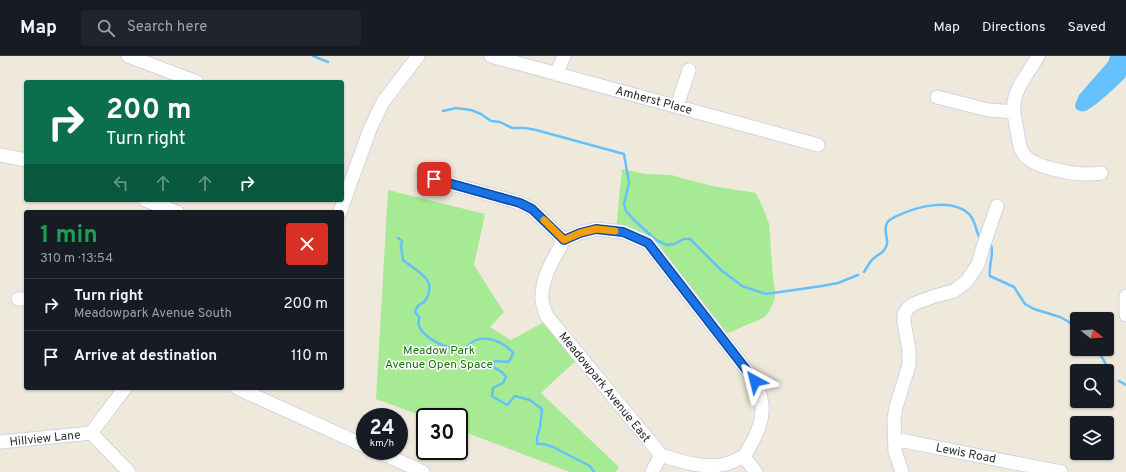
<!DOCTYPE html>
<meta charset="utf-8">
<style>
body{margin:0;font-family:Overpass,sans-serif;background:#20242c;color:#f1f3f6;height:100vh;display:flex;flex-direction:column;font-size:15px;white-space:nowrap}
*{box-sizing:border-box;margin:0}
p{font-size:13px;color:#9ea1a6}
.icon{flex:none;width:22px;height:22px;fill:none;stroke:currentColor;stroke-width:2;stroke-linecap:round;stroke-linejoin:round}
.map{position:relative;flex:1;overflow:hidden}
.details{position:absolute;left:24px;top:154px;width:320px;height:180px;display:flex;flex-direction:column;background:#171b24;border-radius:4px;box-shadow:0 1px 3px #0004}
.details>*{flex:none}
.top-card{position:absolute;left:24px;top:24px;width:320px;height:122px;border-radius:4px;box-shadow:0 1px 3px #0004;background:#0b6e4f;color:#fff;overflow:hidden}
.needle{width:26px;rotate:107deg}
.fabs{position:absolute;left:1070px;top:256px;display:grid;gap:8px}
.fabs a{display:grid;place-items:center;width:44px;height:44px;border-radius:4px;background:#171b24;box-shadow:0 1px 3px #0004;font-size:20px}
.speed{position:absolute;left:356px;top:352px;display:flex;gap:8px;font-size:20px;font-weight:700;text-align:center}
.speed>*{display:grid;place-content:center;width:52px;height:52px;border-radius:50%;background:#171b24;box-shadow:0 1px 3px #0004;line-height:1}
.speed small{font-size:10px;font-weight:400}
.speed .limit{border:2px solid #111;border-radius:6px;background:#fff;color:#111}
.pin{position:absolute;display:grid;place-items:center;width:34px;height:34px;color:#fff;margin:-17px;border-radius:8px;box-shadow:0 2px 6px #0006}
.me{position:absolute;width:44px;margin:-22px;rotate:322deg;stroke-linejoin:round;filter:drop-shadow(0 0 3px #0008)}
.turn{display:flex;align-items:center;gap:14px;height:84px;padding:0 16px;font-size:18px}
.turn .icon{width:52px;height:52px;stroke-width:2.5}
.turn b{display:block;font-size:28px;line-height:34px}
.lanes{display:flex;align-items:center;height:38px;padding:0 16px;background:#0003;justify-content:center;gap:20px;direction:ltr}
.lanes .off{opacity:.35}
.round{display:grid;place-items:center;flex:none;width:42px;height:42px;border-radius:4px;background:#20242c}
.head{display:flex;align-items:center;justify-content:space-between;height:68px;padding:0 16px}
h1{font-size:24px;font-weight:700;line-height:30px;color:#1e9e55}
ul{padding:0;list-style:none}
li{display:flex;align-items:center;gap:12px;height:52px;padding:0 16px;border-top:1px solid #363941}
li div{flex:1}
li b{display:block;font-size:15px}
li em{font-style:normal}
header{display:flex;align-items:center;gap:24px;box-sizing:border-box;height:56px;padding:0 20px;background:#171b24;border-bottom:1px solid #363941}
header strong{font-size:19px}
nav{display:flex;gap:22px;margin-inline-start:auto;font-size:14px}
.search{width:280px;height:36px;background:#20242c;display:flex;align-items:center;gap:10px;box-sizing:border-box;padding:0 14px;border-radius:4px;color:#9ea1a6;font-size:15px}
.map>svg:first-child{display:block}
</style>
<header>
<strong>Map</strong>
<div class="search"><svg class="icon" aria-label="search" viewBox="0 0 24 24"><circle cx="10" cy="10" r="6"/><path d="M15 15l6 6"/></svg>Search here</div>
<nav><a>Map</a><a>Directions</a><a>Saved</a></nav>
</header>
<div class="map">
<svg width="1126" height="416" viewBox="0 0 1126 416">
<rect width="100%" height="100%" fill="#efe9dc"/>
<path fill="#a6eb93" d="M 622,113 L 646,118 L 671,119 L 712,130 L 756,137 L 763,152 L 769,168 L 773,221 L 775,234 L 775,243 L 769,256 L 763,262 L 716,282 L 642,191 L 621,183 L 615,183 Z
M 388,134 L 485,158 L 474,209 L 504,256 L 490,271 L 511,284 L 557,259 L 559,271 L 581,300 L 541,337 L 619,411 L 616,416 L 570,416 L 459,374 L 459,361 L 425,361 L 376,343 Z"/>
<path fill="#65c0fb" d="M 1110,0 L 1126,0 L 1126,19 L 1125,22 C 1118,29 1094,52 1085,55 C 1082,56 1079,55 1076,53 L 1075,49 L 1079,39 L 1108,6 Z"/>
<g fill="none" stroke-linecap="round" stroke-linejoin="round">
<path stroke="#65c0fb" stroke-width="2.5" d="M 313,0 L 328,6
M 443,55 L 456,52 L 471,54 L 481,58 L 491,65 L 500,66 L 512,72 L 525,72 L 536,74 L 624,98 L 629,127 L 624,148 L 626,155 L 633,163 L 656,184 L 667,189 L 674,188 L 684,183 L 690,183 L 721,214 L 742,230 L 766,238 L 822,230 L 838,227 L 858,219
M 398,182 L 402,185 L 401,191 L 403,204 C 417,216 439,223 425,245 C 423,247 420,248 418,250 C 416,252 416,254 415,256 L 419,261 C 419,263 418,267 419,270 C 422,279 439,289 448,291 C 451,292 451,291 454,291 C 457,291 461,293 464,292 C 468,291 470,287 474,285 C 486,278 505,287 513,297 L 511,302 L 508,306 L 495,305 L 491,309 C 497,315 501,313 506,321 L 503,327 L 493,332 L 492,340 L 507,349 L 515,340 L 530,344 L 542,353 L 540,371 L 537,382 L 537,388 L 544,388 L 553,391 L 590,410 L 594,416
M 989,186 C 996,195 988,209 990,220 L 1014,231 L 1025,248 L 1034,253 L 1060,261 L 1069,266 L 1077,273
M 864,216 C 867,211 869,207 873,203 C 878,198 885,197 887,188 C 888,181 883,174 887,167 C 889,163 895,161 899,159 C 918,150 952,142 969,158 C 976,165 975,174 980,182
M 1097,293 L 1110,315
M 1119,325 L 1126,329"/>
<defs>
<path id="minor" d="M 128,0 L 197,26
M 491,0 L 818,89
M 1038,0 C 1030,15 1017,29 1014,46 C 1013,55 1015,65 1017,74 C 1018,81 1019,91 1023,97 C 1031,111 1068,117 1083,118 C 1089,118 1095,118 1101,117
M 556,18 L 564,0
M 937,41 L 988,54 L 1014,56
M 677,50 L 689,14
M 0,99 L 26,104
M 434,123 L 520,147 L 532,153 L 564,184
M 145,144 L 177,156
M 340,156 L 370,73 L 383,46 L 418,0
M 564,184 C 554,202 541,222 542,243 C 542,248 545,254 546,259 L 661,399 C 681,406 705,413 726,408 C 732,406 738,403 744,401
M 564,184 L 580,177 L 596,173 L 623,176 L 648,187 L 755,325 C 757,331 760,337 761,343 C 766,365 754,383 744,401
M 1126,240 L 1126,259
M 18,243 L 26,243
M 125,332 L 91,377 L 129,416
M 237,332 L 365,390
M 894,383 L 1061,416
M 0,386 L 91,377
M 377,395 L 423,416
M 744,401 L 756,416
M 652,416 L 661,399
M 902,416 L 895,395 L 894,363 L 896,351 L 909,309 L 909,294 L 904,266 L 904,259 L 908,252 L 913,248 L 935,240 L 954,235 L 967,225 L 978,208 L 984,188 L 997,150"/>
</defs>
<use href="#minor" stroke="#d1d3e6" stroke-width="15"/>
<use href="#minor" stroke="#fff" stroke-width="13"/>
</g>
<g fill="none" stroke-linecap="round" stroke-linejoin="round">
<defs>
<path id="route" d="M 434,123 L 520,147 L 532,153 L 564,184 L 580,177 L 596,173 L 623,176 L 648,187 L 755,325"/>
</defs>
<use href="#route" stroke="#114b97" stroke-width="10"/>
<use href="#route" stroke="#1a73e8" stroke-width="7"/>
<path stroke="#f59e0b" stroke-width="7" d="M 544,164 L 564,184 L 580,177 L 596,173 L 615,175"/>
</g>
<g text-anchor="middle" stroke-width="3" stroke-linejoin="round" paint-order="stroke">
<g font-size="12" fill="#2b2b2b" stroke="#fff">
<text transform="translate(654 44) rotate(15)" y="4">Amherst Place</text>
<text transform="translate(605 331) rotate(51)" y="4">Meadowpark Avenue East</text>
<text transform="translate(45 382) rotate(-6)" y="4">Hillview Lane</text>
<text transform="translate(966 397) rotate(11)" y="4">Lewis Road</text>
</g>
<g font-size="12" fill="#1a7113" stroke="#fff">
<text x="439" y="298">Meadow Park<tspan x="439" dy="14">Avenue Open Space</tspan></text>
</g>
</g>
</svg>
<div class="fabs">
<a><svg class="needle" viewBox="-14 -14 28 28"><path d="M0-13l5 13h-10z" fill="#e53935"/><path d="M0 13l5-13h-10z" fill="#9ea1a6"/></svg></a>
<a><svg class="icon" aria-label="search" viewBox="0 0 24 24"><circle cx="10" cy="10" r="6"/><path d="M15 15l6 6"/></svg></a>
<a><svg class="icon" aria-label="layers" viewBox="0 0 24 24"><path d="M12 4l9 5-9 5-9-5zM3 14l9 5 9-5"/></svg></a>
</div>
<div class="speed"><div>24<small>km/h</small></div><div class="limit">30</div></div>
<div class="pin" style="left:434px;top:123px;background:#d93025"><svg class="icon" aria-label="arrive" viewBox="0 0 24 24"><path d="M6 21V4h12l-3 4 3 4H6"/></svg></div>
<svg class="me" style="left:755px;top:325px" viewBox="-20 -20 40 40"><path d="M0-17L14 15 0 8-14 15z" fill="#1a73e8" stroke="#fff" stroke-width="4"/></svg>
<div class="top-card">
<div class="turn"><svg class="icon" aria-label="right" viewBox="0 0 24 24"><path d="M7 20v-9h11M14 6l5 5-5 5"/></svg><div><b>200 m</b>Turn right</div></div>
<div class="lanes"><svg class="icon off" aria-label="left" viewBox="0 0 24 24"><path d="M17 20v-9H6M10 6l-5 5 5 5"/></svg><svg class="icon off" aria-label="ahead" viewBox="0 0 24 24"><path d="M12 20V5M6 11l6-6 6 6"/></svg><svg class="icon off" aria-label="ahead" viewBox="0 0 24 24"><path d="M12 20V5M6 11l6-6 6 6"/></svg><svg class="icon" aria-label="right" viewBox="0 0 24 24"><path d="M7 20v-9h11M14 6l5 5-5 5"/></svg></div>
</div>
<section class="details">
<div class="head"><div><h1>1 min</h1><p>310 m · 13:54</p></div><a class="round" style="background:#d93025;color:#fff"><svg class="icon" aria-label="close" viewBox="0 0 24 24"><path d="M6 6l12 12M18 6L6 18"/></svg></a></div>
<ul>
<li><svg class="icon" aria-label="right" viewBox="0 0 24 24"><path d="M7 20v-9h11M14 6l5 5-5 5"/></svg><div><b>Turn right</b><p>Meadowpark Avenue South</p></div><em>200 m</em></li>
<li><svg class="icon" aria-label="arrive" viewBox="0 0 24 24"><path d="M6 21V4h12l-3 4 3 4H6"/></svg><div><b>Arrive at destination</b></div><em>110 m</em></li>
</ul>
</section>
</div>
